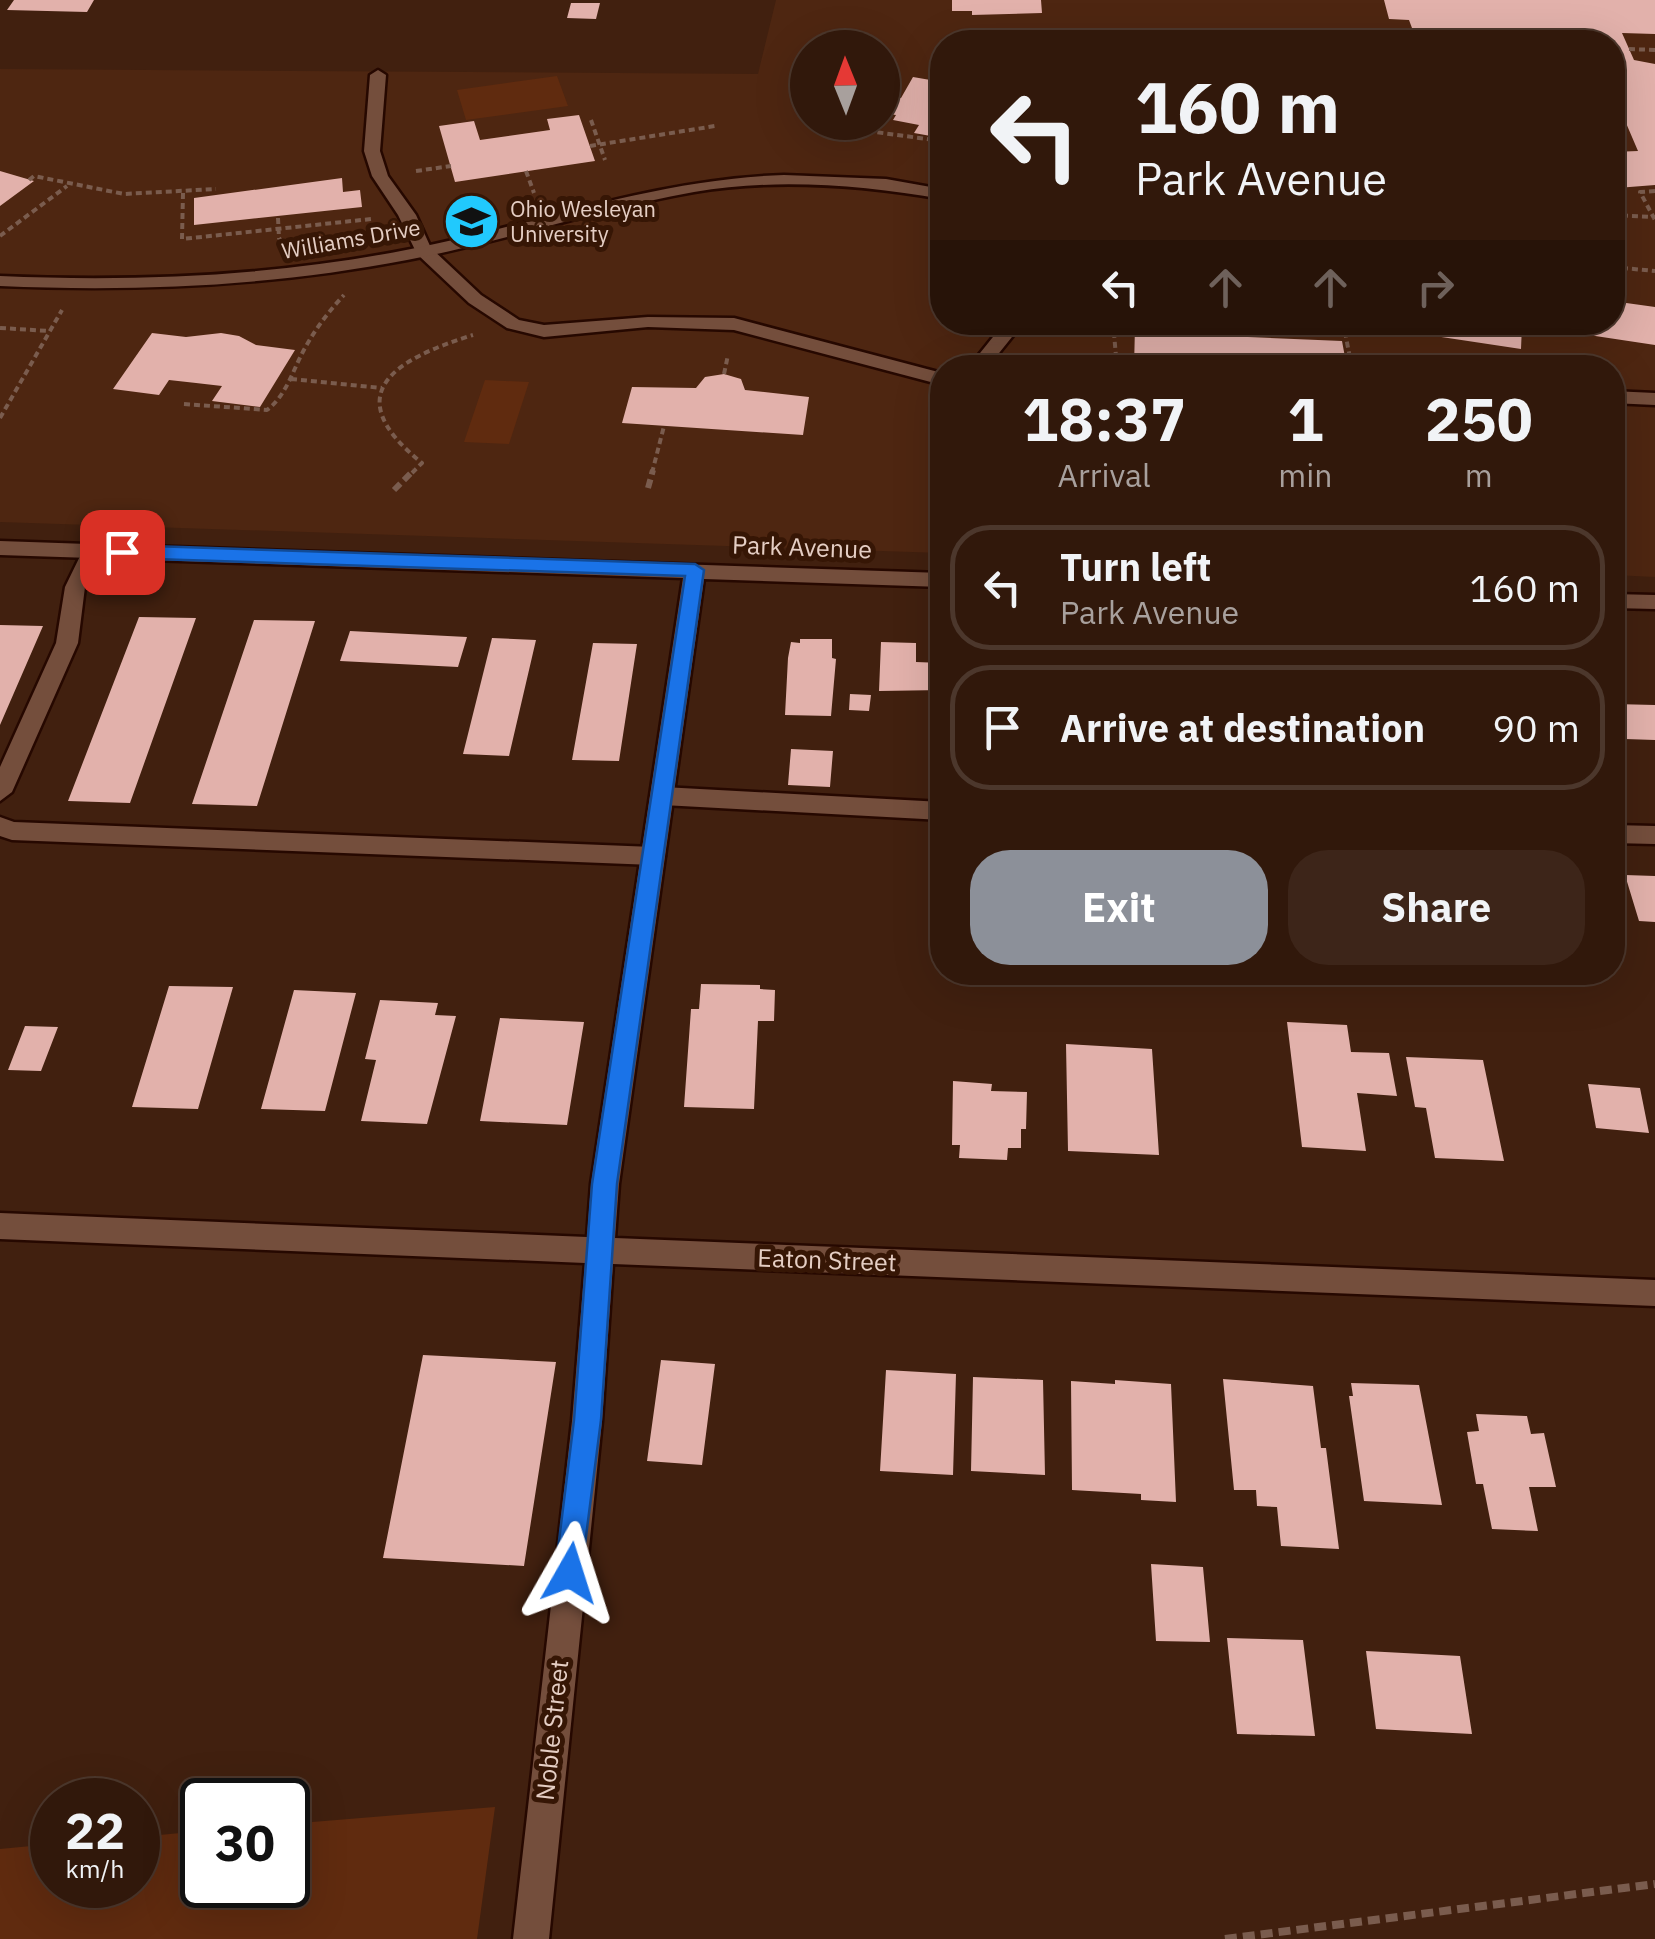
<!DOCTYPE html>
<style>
body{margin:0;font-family:"IBM Plex Sans",sans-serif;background:#3d2519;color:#f1f3f6;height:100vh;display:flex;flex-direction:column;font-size:38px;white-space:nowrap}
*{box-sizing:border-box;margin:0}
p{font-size:32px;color:#a8a09d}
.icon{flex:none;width:55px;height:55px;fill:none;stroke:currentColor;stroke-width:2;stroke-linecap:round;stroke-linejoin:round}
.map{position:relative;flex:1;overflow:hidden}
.side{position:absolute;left:930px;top:355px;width:695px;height:630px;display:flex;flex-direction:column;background:#31180b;border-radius:40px;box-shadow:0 10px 40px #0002,0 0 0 2px #4c372c}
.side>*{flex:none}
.hud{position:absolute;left:930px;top:30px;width:695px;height:305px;border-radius:40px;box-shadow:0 10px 40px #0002,0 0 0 2px #4c372c;background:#31180b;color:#f1f3f6;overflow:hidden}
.needle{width:65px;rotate:359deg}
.tools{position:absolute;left:790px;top:30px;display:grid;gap:20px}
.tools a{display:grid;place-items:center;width:110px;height:110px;border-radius:50%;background:#31180b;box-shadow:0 10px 40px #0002,0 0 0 2px #4c372c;font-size:50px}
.speed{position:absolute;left:30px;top:1778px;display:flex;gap:20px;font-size:50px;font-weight:700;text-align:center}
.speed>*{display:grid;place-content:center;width:130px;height:130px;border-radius:50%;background:#31180b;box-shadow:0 10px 40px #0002,0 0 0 2px #4c372c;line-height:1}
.speed small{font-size:25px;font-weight:400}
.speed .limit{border:5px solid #111;border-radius:15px;background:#fff;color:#111}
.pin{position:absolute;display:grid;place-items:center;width:85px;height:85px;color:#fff;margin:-42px;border-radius:20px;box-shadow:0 5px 15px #0006}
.me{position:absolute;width:110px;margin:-55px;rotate:6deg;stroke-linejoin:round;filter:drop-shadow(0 0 8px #0008)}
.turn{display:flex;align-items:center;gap:35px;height:210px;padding:0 40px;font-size:45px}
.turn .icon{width:130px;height:130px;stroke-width:2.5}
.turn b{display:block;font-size:70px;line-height:85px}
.lanes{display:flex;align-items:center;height:95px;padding:0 40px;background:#0003;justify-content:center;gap:50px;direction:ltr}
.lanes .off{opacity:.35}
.eta{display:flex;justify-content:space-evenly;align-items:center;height:170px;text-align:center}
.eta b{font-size:60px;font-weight:700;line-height:70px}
.cta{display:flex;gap:20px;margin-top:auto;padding:20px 40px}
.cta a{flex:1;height:115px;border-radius:40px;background:#8c9099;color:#fff;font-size:40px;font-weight:700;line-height:115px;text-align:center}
.cta a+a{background:#3d2519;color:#f1f3f6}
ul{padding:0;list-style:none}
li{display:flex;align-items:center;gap:30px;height:125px;margin:0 20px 15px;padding:0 20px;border:5px solid #4c372c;border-radius:40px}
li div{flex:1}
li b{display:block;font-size:38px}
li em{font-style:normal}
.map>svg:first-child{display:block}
</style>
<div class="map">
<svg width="1655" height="1939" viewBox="0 0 1655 1939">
<rect width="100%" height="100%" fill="#41200f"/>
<path fill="#4e2611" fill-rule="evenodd" d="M 776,0 L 1655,0 L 1655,577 L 1613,575 L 1612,368 L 942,368 L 942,553 L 0,522 L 0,69 L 758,74 ZM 942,42 L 1612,42 L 1612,322 L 942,322 ZM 808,48 L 882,48 L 882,122 L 808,122 Z"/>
<path fill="#602b0f" d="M 557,76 L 568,106 L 466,120 L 457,90 Z
M 485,380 L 529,382 L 509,444 L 464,442 Z
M 495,1807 L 477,1939 L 0,1939 L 0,1849 L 52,1844 L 52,1885 L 138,1885 L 138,1837 L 202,1831 L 202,1885 L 288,1885 L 288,1824 Z"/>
<path fill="#e2b1ab" d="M 14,0 L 94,0 L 87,12 L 7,10 Z
M 952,0 L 1041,0 L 1042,13 L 972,15 L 972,11 L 952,11 Z
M 1384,0 L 1655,0 L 1655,34 L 1622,33 L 1634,60 L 1655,64 L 1655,185 L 1617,188 L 1612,181 L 1612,152 L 1638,151 L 1623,116 L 1612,116 L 1612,42 L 1560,42 L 1556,32 L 1412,28 L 1409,20 L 1389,19 Z
M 571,3 L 600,3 L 596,19 L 567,18 Z
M 913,77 L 942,82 L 942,138 L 914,133 L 919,125 L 893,120 L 896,115 L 882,113 L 882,95 L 901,98 Z
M 579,115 L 595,161 L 455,182 L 439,126 L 474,121 L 480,140 L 550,130 L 547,119 Z
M 0,171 L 34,181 L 0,206 Z
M 342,178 L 343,192 L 360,190 L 362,207 L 194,225 L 194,198 Z
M 1612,301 L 1655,307 L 1655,345 L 1522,325 L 1521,349 L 1395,330 L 1396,322 L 1612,322 Z
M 1165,322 L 1223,322 L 1224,336 L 1342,341 L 1347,368 L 1134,368 L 1135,326 L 1165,327 Z
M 152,333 L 186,337 L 221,333 L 239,336 L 256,345 L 295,350 L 260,407 L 212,401 L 222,386 L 196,383 L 169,380 L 159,395 L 113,389 Z
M 724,374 L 741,379 L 745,390 L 809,397 L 803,435 L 622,423 L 632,387 L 696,388 L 705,377 Z
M 139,617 L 196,618 L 130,803 L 68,801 Z
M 254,620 L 315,621 L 257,806 L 192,804 Z
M 0,625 L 43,626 L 0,725 Z
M 350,631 L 467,637 L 458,667 L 340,661 Z
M 492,638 L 536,640 L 509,756 L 463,754 Z
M 800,639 L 832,639 L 832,658 L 836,659 L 831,716 L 785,715 L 788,658 L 791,642 L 800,643 Z
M 881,642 L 916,643 L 916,662 L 942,663 L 942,690 L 879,691 Z
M 593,643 L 637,644 L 619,761 L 572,760 Z
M 850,694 L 871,695 L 869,711 L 849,710 Z
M 1614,704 L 1655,705 L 1655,740 L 1625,739 Z
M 791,749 L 833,751 L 830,787 L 788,785 Z
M 1625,875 L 1655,876 L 1655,922 L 1639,921 Z
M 701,984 L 760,985 L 760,989 L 775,990 L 774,1021 L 758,1021 L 754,1109 L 684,1107 L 691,1009 L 699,1009 Z
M 169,986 L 233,987 L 198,1109 L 132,1107 Z
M 294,990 L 356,993 L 325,1111 L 261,1109 Z
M 380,1000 L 438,1003 L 435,1015 L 456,1016 L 427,1124 L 361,1121 L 376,1060 L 365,1059 Z
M 500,1018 L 584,1022 L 567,1125 L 480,1121 Z
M 1287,1022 L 1347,1025 L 1351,1052 L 1389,1053 L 1397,1096 L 1357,1093 L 1366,1151 L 1302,1147 Z
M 25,1026 L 58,1027 L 41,1071 L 8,1070 Z
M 1066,1044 L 1152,1049 L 1159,1155 L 1068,1151 Z
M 1406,1057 L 1483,1060 L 1504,1161 L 1435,1158 L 1426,1108 L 1415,1107 Z
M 953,1081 L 992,1084 L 991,1091 L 1027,1092 L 1026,1129 L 1021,1129 L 1021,1148 L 1008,1148 L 1007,1160 L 959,1158 L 960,1145 L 952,1145 Z
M 1588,1084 L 1640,1088 L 1649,1133 L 1596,1128 Z
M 423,1355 L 556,1362 L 524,1566 L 383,1558 Z
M 661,1360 L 715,1364 L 702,1465 L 647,1461 Z
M 886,1370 L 956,1374 L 953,1475 L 880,1471 Z
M 973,1377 L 1043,1380 L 1045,1475 L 971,1471 Z
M 1223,1379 L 1313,1386 L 1321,1448 L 1326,1448 L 1339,1549 L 1281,1546 L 1277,1507 L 1257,1506 L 1256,1490 L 1234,1490 Z
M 1115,1380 L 1171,1384 L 1176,1502 L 1141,1500 L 1141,1494 L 1072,1490 L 1071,1381 L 1115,1384 Z
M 1351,1383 L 1419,1385 L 1442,1505 L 1364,1501 L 1349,1396 L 1353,1396 Z
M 1476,1414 L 1527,1416 L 1531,1434 L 1544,1433 L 1556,1487 L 1529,1487 L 1538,1531 L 1492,1529 L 1483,1484 L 1476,1484 L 1467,1432 L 1479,1431 Z
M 1151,1564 L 1203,1567 L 1210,1642 L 1156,1641 Z
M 1227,1638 L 1303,1640 L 1315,1736 L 1237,1734 Z
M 1366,1651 L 1460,1656 L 1472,1734 L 1376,1729 Z"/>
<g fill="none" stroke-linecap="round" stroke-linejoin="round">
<defs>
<path id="service" d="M 378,70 L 386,75 L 380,151 L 388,176 L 416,215 L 431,248 L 481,295 L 519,320 L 544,325 L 648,317 L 734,318 L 942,373 L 942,385 L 734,330 L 648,327 L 544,337 L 507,328 L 469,303 L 417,254 L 398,215 L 372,176 L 364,151 L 370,75 Z
M 1612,391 L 1655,393 L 1655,405 L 1612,403 Z
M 92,544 L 102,551 L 85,587 L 78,643 L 12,792 L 0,801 L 0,767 L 56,643 L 65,587 L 85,546 Z
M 663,787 L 942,802 L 942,820 L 663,805 L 651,796 Z
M 0,817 L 14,822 L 653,847 L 661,849 L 665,856 L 661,863 L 653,865 L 12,840 L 0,836 Z
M 1612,825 L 1655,826 L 1655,844 L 1612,843 Z"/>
<path id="minor" d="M 784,175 L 886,179 L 942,189 L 942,199 C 861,185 776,178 694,192 C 597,209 504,242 407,260 C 272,286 137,292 0,286 L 0,276 C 138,282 275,276 411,249 C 536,224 656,179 784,175 Z
M 1005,322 L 1024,322 L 987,368 L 968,368 Z
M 0,541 L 942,573 L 942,587 L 704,579 L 619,1184 L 615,1238 L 1655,1280 L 1655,1306 L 613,1264 L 602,1421 L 549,1939 L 513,1939 L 572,1421 L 585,1263 L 0,1239 L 0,1213 L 587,1237 L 591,1184 L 683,578 L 0,555 Z
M 1612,594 L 1655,595 L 1655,609 L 1612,608 Z"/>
</defs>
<use href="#service" stroke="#260800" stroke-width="5"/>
<use href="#minor" stroke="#260800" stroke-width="5"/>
<path stroke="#7a5c4e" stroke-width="4" stroke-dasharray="6 4" stroke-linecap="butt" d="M 1629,49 L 1655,50
M 591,120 L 605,160
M 808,123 L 942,141
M 590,146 L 715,126
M 416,171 L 451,166
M 526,171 L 534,193
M 29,180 L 34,176 L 124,194 L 216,189
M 1655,191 L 1640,192 L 1655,220
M 183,193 L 182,239 L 371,219
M 1612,215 L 1655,217
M 278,218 L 279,238 L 284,245
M 0,236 L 67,186
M 1612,267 L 1655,271
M 1113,322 L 1117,368
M 1161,322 L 1161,327
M 1343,322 L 1352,368
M 0,328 L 49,331
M 724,374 L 728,355
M 291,379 L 382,388
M 184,404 L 267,410 C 287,395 293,369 305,348 C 316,328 329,311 344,295
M 0,418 L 62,310
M 412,473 L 422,463 C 336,394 395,359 473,335
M 652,473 L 664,426"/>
<path stroke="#7a5c4e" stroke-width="6" stroke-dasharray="9 5" stroke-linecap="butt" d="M 648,488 L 653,470
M 394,490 L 414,470"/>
<path stroke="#7a5c4e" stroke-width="8" stroke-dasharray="12 6" stroke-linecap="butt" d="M 1225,1939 L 1655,1884"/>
<use href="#service" fill="#744e3c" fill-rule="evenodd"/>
<use href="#minor" fill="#744e3c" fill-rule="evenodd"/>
</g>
<path fill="#1a73e8" stroke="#114b97" stroke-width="2.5" d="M 122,545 L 695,564 L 704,570 L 617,1184 L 601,1420 L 580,1583 L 570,1588 L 560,1583 L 555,1573 L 574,1420 L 592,1184 L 685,576 L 122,558 L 113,552 Z"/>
<defs>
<symbol id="university-disc" viewBox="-11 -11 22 22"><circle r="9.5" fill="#21c9fd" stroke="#361605"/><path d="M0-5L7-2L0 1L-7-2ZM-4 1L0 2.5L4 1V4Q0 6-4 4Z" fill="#111"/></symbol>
</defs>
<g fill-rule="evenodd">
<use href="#university-disc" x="440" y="190" width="63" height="63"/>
</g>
<g text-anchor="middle" stroke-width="10" stroke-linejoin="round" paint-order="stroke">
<g font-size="22" fill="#e5cec4" stroke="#361605" text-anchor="start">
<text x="510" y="217">Ohio Wesleyan<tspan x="510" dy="25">University</tspan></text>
</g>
<g font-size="22" fill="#e5cec4" stroke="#361605">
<text transform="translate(351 239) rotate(-10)" y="8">Williams Drive</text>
</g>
<g font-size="25" fill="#e5cec4" stroke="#361605">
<text transform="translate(802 547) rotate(2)" y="9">Park Avenue</text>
<text transform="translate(827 1260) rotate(2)" y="9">Eaton Street</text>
<text transform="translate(552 1730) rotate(-84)" y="9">Noble Street</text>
</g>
</g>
</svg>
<div class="tools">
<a><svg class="needle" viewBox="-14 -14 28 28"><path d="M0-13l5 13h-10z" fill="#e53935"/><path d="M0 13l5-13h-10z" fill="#a8a09d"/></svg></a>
</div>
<div class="speed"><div>22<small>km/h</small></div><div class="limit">30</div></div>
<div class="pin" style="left:122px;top:552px;background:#d93025"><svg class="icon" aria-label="arrive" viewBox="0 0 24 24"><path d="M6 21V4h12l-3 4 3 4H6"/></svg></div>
<svg class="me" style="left:570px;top:1573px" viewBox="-20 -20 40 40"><path d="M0-17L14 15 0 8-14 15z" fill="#1a73e8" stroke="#fff" stroke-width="4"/></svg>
<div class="hud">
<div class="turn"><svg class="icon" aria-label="left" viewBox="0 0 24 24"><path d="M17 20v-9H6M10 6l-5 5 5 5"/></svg><div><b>160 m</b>Park Avenue</div></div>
<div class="lanes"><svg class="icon" aria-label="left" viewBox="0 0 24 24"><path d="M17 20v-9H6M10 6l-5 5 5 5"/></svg><svg class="icon off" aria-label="ahead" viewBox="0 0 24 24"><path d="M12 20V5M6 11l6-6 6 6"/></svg><svg class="icon off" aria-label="ahead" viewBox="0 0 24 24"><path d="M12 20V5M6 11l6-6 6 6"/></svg><svg class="icon off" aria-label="right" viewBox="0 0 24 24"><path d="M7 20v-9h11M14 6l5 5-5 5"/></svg></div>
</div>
<section class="side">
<div class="eta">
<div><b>18:37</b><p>Arrival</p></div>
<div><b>1</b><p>min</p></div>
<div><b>250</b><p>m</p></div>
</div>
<ul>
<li><svg class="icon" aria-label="left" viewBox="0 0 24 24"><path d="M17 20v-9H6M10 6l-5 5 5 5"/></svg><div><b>Turn left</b><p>Park Avenue</p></div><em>160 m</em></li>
<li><svg class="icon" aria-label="arrive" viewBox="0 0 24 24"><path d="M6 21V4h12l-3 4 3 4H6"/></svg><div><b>Arrive at destination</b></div><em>90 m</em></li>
</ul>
<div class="cta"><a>Exit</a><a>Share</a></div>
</section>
</div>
